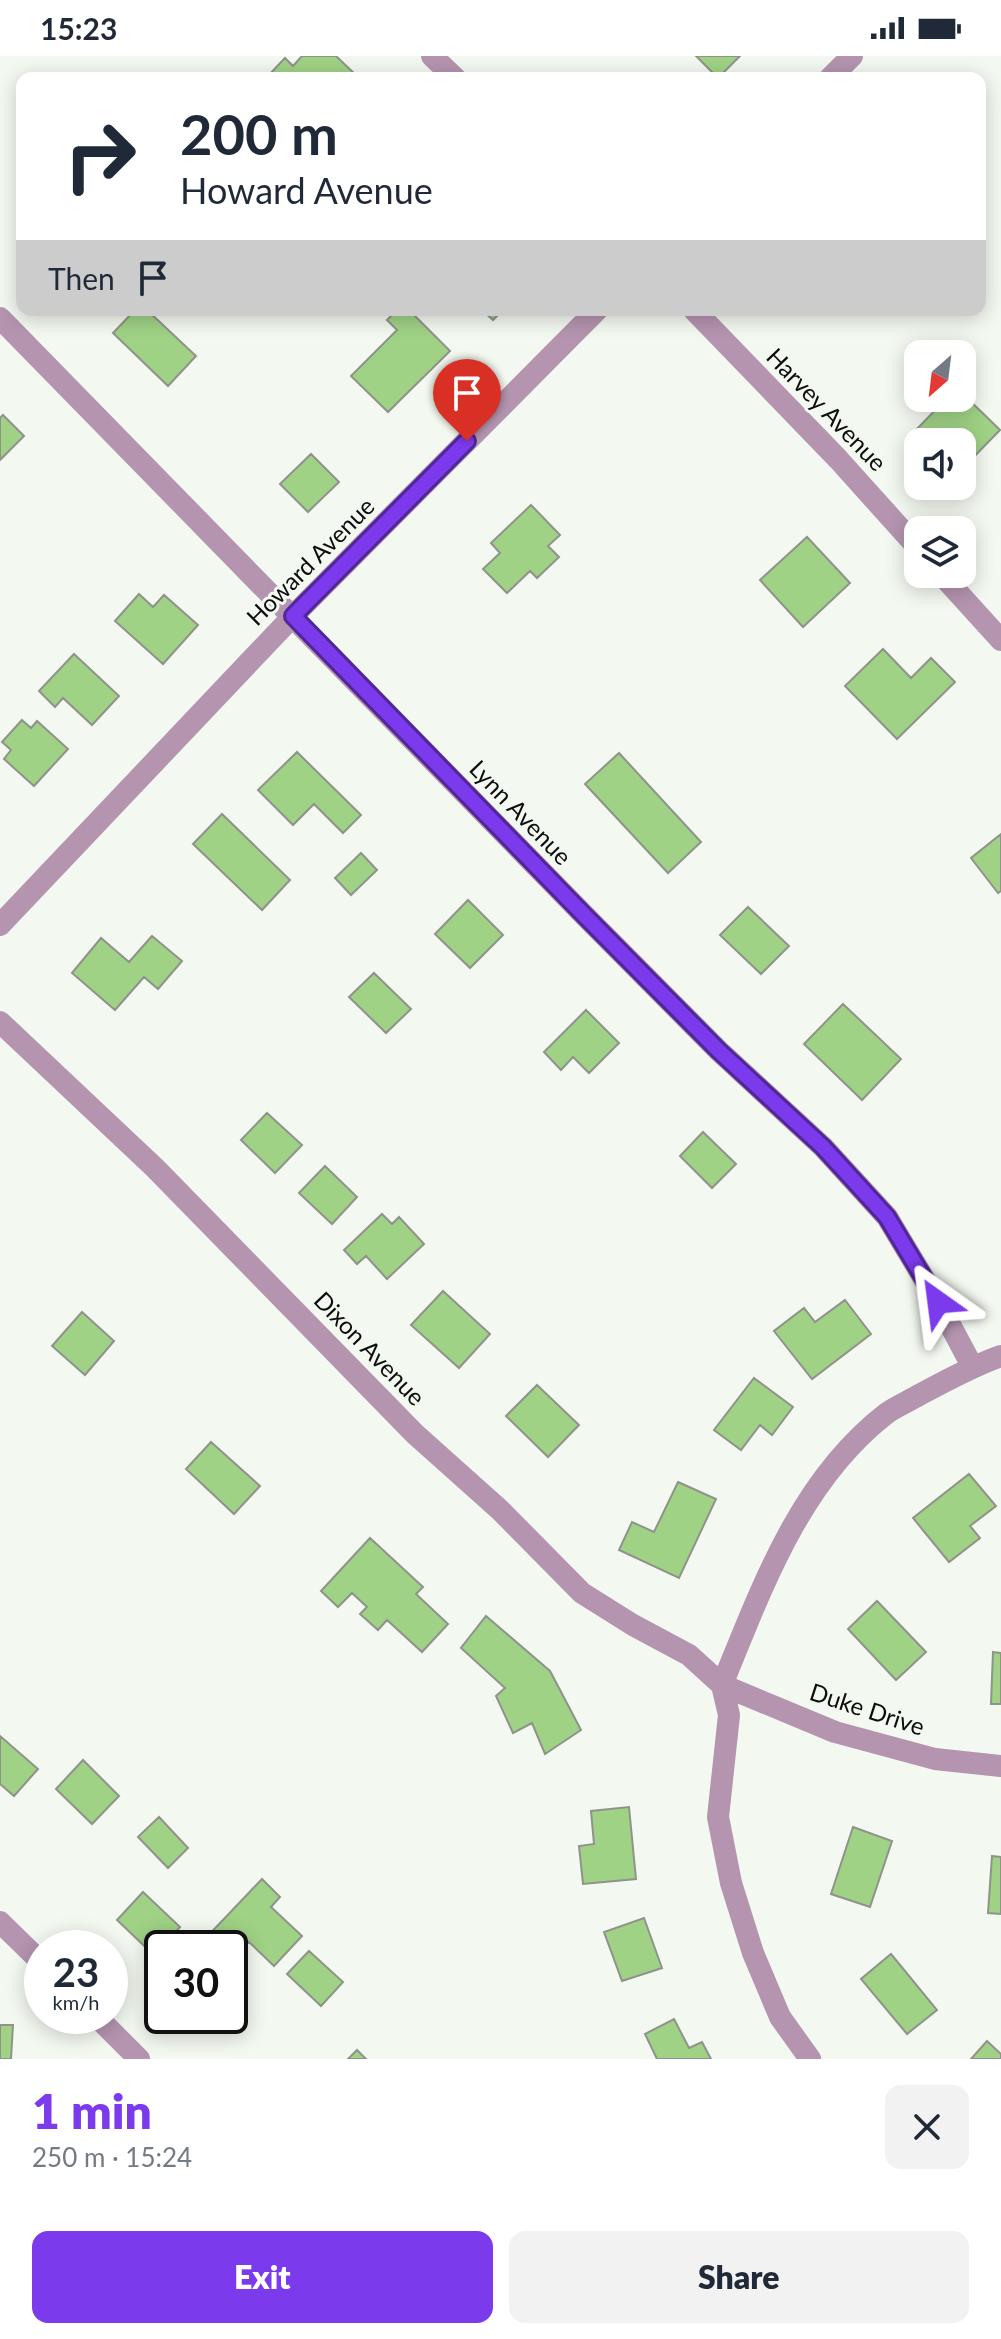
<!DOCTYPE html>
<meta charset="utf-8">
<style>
body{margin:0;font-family:Lato,sans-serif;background:#f2f2f3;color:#1f2937;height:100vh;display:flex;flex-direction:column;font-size:30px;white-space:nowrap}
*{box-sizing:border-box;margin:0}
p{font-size:26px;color:#747a83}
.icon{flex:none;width:44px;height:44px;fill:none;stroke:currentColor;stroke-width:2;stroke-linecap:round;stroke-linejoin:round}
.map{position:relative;height:2003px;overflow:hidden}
.side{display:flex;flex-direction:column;background:#fff;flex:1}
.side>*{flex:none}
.guide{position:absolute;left:16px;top:16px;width:970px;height:244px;border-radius:16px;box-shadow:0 4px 20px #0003;background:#fff;color:#1f2937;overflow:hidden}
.needle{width:52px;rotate:208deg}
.fabs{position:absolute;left:904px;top:284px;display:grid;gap:16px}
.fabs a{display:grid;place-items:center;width:72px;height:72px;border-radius:16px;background:#fff;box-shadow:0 4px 20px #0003;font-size:40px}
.speed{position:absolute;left:24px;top:1874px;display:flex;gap:16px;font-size:40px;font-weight:700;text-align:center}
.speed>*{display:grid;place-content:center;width:104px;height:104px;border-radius:50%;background:#fff;box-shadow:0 4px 20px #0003;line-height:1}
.speed small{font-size:20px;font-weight:400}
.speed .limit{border:4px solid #111;border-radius:12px;background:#fff;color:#111}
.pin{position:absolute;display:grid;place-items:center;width:68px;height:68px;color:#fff;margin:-82px -34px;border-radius:50% 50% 50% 0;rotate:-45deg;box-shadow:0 0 8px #0007}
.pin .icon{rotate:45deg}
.me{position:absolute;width:88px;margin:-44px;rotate:329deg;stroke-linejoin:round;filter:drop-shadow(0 0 6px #0008)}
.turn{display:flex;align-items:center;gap:28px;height:168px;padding:0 32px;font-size:36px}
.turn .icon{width:104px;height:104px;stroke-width:2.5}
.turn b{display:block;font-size:56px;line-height:68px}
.then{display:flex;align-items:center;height:76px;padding:0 32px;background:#0003;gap:16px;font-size:30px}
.round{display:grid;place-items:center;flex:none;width:84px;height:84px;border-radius:16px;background:#f2f2f3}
.head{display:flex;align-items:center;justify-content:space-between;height:136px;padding:0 32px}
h1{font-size:48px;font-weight:800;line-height:60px;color:#7c3aed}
.button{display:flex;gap:16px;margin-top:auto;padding:16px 32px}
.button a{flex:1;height:92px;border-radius:16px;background:#7c3aed;color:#fff;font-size:32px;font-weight:800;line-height:92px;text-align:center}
.button a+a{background:#f2f2f3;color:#1f2937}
.status{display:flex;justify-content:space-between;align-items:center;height:56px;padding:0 40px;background:#fff;direction:ltr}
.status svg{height:22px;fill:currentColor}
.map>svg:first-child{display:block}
</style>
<div class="status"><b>15:23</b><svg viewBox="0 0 49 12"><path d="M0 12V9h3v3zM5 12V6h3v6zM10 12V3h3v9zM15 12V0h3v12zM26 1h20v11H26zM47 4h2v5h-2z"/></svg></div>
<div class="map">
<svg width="1001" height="2003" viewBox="0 0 1001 2003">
<rect width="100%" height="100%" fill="#f3f8f0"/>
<path fill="#9fd285" stroke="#8f938c" stroke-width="2" d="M 302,0 L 336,0 L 359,22 L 266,22 L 285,2 L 293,10 Z
M 696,0 L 740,0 L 718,22 Z
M 135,254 L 147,254 L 196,300 L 168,330 L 113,277 Z
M 397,254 L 409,254 L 450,295 L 388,356 L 351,320 L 397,274 L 387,264 Z
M 482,254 L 503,254 L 493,264 Z
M 962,337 L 1000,374 L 962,413 L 962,386 L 918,386 L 918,390 L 909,381 L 947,342 L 962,342 Z
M 3,359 L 24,380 L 0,404 L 0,362 Z
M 311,398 L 339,426 L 308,456 L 280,428 Z
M 531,449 L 560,479 L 548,490 L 559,501 L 537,522 L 530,515 L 507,537 L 483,513 L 500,497 L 491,487 Z
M 807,481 L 850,527 L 803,571 L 760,524 Z
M 139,538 L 153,551 L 164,539 L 198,569 L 163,608 L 115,565 Z
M 883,593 L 911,622 L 931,602 L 955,626 L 897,683 L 845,630 Z
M 74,598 L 119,640 L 92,669 L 63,642 L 55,651 L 39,635 Z
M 22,664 L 31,672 L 37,665 L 68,693 L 34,730 L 4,703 L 11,694 L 2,686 Z
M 297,696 L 361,759 L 343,777 L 314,748 L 293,769 L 258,734 Z
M 619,697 L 701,786 L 668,817 L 585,728 Z
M 222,758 L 290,824 L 262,854 L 193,788 Z
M 1001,778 L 1001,835 L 998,837 L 971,802 Z
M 361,797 L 377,814 L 351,839 L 335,822 Z
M 468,844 L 503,879 L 470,912 L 435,878 Z
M 748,851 L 789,890 L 761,918 L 720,879 Z
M 152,880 L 182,905 L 158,933 L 144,921 L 115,954 L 72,917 L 101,882 L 129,906 Z
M 374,917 L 411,953 L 386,977 L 349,941 Z
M 843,948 L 901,1003 L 862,1044 L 804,988 Z
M 586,954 L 619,987 L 589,1017 L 573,1001 L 561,1014 L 544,996 Z
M 267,1057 L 302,1089 L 275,1117 L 241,1084 Z
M 703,1076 L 736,1108 L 712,1132 L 680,1100 Z
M 325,1110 L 357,1141 L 332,1168 L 299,1137 Z
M 382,1158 L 392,1168 L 399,1161 L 424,1188 L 387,1223 L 366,1200 L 357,1208 L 344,1194 Z
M 443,1235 L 490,1278 L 459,1312 L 411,1269 Z
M 845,1244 L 871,1278 L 812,1323 L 774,1275 L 804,1252 L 815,1266 Z
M 82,1256 L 114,1285 L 85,1319 L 52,1290 Z
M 754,1322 L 793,1351 L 772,1379 L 760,1369 L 741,1394 L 714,1374 Z
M 537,1329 L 579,1369 L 548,1401 L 506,1360 Z
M 211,1386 L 260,1430 L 234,1458 L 186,1413 Z
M 969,1418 L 996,1450 L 970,1470 L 980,1482 L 949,1506 L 913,1462 Z
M 678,1426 L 716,1443 L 679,1522 L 619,1494 L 632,1466 L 654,1476 Z
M 370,1482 L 423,1531 L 416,1538 L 448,1568 L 422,1596 L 387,1564 L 378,1574 L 360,1558 L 367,1551 L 352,1537 L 338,1551 L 321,1535 Z
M 877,1545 L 926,1596 L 896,1624 L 848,1573 Z
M 486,1560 L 550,1615 L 581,1674 L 545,1698 L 532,1667 L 513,1677 L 496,1640 L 505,1632 L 461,1592 Z
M 993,1596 L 1001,1597 L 1001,1648 L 991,1648 Z
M 0,1680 L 38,1713 L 14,1740 L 0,1728 Z
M 83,1704 L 119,1740 L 92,1768 L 56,1733 Z
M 629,1751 L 636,1823 L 583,1828 L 579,1790 L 594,1788 L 591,1755 Z
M 159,1761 L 188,1792 L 168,1812 L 138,1781 Z
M 853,1771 L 892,1785 L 870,1851 L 831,1838 Z
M 992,1800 L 1001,1801 L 1001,1858 L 988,1857 Z
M 262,1823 L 280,1841 L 271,1851 L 302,1880 L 274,1910 L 249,1886 L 230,1905 L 230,1892 L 211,1892 L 203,1885 Z
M 143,1836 L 180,1871 L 171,1881 L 181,1891 L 162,1892 L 162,1907 L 117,1864 Z
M 644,1862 L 662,1912 L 622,1925 L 604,1876 Z
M 309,1895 L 343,1926 L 321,1950 L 287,1918 Z
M 891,1898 L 937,1954 L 907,1978 L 861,1923 Z
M 674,1963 L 689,1992 L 702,1986 L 711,2003 L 657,2003 L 645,1978 Z
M 0,1969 L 13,1969 L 11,2003 L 0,2003 Z
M 987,1985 L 1001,1998 L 1001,2003 L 971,2003 Z
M 357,1994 L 366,2003 L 348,2003 Z"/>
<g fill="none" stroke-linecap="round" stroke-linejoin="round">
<path stroke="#b494af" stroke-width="22" d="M 432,0 L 455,22
M 830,22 L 852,0
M 694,254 L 838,403 L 918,492
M 0,262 L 585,860 L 719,995 L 823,1091 L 887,1161 L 938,1246 L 972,1310
M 941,518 L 1001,584
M 0,869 L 293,560 L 597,254
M 0,966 L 155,1112 L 415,1378 L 500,1454 L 582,1537 L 633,1569 L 689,1599 L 722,1629 L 835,1676 L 935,1703 L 1001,1710
M 722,1629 C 762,1531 800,1424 887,1357 C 897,1350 909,1345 919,1339 C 946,1325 972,1310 1001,1300
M 722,1629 L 729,1659 L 718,1761 L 731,1827 L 753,1897 L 780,1961 L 810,2003"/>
<path stroke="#b494af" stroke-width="22" d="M 0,1866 L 42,1907
M 96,1960 L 139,2003"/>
</g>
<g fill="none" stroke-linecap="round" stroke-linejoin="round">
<defs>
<path id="route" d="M 467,385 L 293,560 L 585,860 L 719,995 L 823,1091 L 887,1161 L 938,1246"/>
</defs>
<use href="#route" stroke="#51269a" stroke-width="20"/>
<use href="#route" stroke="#7c3aed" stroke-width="14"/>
</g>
<g text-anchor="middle" stroke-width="6" stroke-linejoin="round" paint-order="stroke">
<g font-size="24" fill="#0c0e0b" stroke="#f3f8f0">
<text transform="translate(826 354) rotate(46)" y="8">Harvey Avenue</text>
<text transform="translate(311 506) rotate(-45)" y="8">Howard Avenue</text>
<text transform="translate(520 757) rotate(46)" y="8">Lynn Avenue</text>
<text transform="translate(369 1293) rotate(46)" y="8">Dixon Avenue</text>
<text transform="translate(867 1654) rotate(18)" y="8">Duke Drive</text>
</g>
</g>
</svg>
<div class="fabs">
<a><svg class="needle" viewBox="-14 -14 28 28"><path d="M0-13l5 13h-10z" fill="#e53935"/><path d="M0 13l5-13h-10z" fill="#747a83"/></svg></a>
<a><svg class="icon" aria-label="sound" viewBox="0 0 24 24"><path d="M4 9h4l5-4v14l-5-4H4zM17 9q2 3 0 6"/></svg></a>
<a><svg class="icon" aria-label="layers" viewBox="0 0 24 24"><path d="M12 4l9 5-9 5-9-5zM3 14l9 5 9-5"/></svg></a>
</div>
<div class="speed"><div>23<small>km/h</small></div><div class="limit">30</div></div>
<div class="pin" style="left:467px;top:385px;background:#d93025"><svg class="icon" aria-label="arrive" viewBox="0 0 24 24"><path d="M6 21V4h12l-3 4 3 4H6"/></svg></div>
<svg class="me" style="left:938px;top:1246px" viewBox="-20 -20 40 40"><path d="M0-17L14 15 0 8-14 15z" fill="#7c3aed" stroke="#fff" stroke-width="4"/></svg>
<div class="guide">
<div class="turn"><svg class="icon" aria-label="right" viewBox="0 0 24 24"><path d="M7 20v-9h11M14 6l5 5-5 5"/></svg><div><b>200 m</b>Howard Avenue</div></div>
<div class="then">Then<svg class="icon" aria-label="arrive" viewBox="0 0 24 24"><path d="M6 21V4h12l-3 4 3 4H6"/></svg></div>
</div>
</div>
<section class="side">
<div class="head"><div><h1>1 min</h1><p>250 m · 15:24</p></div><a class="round"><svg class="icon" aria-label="close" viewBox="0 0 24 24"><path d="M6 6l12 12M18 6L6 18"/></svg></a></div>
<div class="button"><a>Exit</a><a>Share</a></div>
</section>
